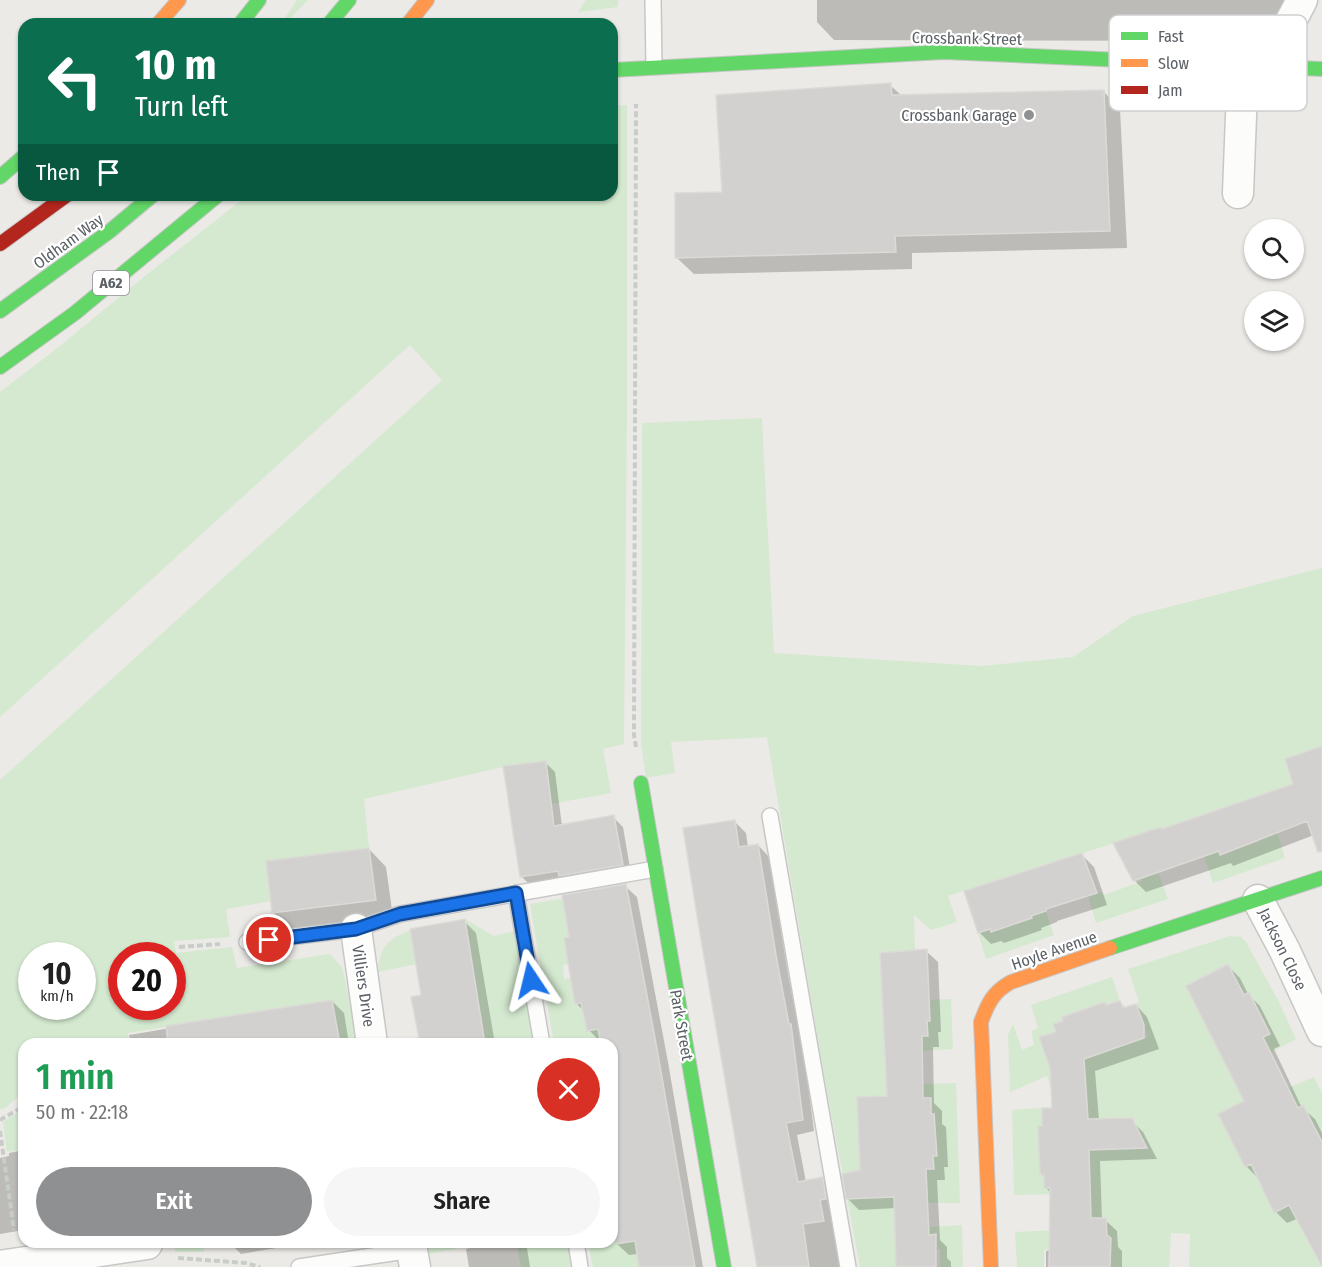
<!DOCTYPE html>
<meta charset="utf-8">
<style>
body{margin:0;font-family:"Fira Sans Condensed",sans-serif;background:#f6f6f6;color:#222;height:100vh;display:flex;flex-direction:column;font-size:22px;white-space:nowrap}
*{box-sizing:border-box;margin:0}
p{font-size:20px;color:#767676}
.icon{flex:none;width:33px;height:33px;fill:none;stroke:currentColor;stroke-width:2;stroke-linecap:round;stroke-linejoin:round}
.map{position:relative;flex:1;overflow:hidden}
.side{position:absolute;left:18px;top:1038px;width:600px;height:210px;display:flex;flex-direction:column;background:#fff;border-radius:18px;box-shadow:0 2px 4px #0004}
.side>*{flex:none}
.banner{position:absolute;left:18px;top:18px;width:600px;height:183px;border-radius:18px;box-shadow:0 2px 4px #0004;background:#0b6e4f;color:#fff;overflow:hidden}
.controls{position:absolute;left:1244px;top:219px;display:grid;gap:12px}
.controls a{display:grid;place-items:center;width:60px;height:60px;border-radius:50%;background:#fff;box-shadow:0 2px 4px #0004;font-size:30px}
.speed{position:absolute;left:18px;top:942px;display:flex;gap:12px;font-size:30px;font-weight:700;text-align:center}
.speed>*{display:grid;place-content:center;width:78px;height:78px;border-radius:50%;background:#fff;box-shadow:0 2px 4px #0004;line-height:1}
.speed small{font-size:15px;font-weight:400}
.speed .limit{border:9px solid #d22;background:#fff;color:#111}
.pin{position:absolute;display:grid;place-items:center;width:51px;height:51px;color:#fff;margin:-26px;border:3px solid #fff;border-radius:50%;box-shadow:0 2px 6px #0007}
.me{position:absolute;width:66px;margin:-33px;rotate:350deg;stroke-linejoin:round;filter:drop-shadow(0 0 4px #0008)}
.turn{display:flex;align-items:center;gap:21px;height:126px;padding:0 18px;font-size:27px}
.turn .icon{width:78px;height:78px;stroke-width:2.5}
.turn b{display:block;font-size:42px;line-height:51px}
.then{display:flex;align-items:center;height:57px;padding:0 18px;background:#0003;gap:12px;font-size:22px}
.round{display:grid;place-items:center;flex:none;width:63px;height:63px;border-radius:32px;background:#f6f6f6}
.headline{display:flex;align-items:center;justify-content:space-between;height:102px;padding:0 18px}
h1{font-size:36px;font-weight:600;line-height:45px;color:#1e9e55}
.primary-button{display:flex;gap:12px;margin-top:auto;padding:12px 18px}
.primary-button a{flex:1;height:69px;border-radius:36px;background:#8e9092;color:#fff;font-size:24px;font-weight:600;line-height:69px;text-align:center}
.primary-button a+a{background:#f6f6f6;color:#222}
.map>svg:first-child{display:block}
</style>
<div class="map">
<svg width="1322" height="1267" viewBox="0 0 1322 1267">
<rect width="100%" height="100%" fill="#eceae6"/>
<path fill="#d4e9cf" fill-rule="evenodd" d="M 297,0 L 308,0 L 285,24 L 281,24 Z
M 586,0 L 618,0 L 618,7 L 578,12 Z
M 627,105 L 627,410 L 624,744 L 603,749 L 611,793 L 551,804 L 555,824 L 580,821 L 581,834 L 514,845 L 509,811 L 551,804 L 545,761 L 503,767 L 364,799 L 369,848 L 266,861 L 271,901 L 226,909 L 230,937 L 174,941 L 176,953 L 232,947 L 237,968 L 330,954 L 342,967 L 359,1044 L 340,1044 L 332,1000 L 128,1033 L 129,1044 L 24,1044 L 24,1092 L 5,1108 L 0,1109 L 0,780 L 442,380 L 410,345 L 0,717 L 0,392 L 55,350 L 145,276 L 248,195 L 612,195 L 612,106 ZM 32,956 L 82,956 L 82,1006 L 32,1006 ZM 122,956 L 172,956 L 172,1006 L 122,1006 Z
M 762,418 L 774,653 L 981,666 L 1073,657 L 1133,616 L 1322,568 L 1322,746 L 1285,759 L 1293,784 L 1277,832 L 1285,858 L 1213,883 L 1204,857 L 1219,851 L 1221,855 L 1258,842 L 1274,791 L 1169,827 L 1178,854 L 1161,828 L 1058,861 L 1056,895 L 1045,864 L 948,896 L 957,922 L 931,930 L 914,915 L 915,950 L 880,953 L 885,1072 L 903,1072 L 888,1115 L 857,1098 L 859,1139 L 888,1138 L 926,1169 L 934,1169 L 933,1156 L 937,1156 L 935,1114 L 931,1114 L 931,1098 L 923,1098 L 923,1084 L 956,1083 L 960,1203 L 928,1203 L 929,1221 L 895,1222 L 896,1267 L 860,1267 L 824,1075 L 767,737 L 671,742 L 675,773 L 646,778 L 641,743 L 642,423 Z
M 1158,872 L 1168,899 L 1096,923 L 1088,896 L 1102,892 L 1104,895 L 1142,881 L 1141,878 Z
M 572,897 L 565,913 L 567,924 L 579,935 L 564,938 L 584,961 L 563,965 L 564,979 L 588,975 L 575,1004 L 593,1001 L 585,1020 L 587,1031 L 598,1029 L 601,1044 L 554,1044 L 530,904 Z
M 1046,911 L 1054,935 L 986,959 L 978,933 L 990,929 L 991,932 L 1031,919 L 1031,916 Z
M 465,919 L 494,936 L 514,931 L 534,1044 L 485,1044 Z
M 417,928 L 421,950 L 414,951 L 416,964 L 378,972 C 379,943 392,937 417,928 Z
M 1230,936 L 1241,937 L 1246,942 L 1279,1002 L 1296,1039 L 1270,1053 L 1263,1038 L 1269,1034 L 1249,993 L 1244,995 L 1228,965 L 1187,986 L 1285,1082 L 1218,1115 L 1245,1167 L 1268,1156 L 1274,1212 L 1322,1189 L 1322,1216 L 1300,1227 L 1321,1267 L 1189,1267 L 1190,1234 L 1171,1233 L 1169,1267 L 1110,1267 L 1111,1238 L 1056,1219 L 1089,1150 L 1147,1147 L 1131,1119 L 1088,1119 L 1086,1091 L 1051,1088 L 1047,1076 L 1010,1092 L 1008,1035 L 1013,1024 L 1022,1050 L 1034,1045 L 1031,1031 L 1038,1028 L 1031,1005 L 1112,977 L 1120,1001 L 1106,1005 L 1104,1002 L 1062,1017 L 1063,1021 L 1054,1024 L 1056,1032 L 1052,1071 L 1148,1037 L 1136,1004 L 1139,1002 L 1128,969 Z
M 951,999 L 953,1049 L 918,1051 L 918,1037 L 928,1035 L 927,1021 L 930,1020 L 929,1000 Z
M 1314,1077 L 1322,1094 L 1322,1143 L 1304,1106 L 1298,1108 L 1288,1088 Z
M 1042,1108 L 1042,1126 L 1038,1126 L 1040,1174 L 1044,1174 L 1044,1188 L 1055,1188 L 1055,1194 L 1014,1195 L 1012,1110 Z
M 24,1109 L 24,1149 L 7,1152 L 3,1122 Z
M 612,1218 L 616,1244 L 635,1241 L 639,1267 L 593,1267 L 588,1242 L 612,1242 Z
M 962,1225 L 963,1267 L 940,1267 L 940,1249 L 936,1249 L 935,1234 L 929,1235 L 929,1227 Z
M 1057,1230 L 1057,1234 L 1049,1235 L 1049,1249 L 1044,1250 L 1044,1267 L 1017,1267 L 1015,1232 Z
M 174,1242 L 223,1242 L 203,1245 L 204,1252 L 175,1252 Z
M 429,1242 L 473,1242 L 474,1245 L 428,1254 Z
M 516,1242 L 567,1242 L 572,1267 L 521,1267 Z"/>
<path fill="#0003" d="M 817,0 L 1297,0 L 1277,41 L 834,40 L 817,22 Z
M 890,85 L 902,96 L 1103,91 L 1120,109 L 1127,248 L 912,253 L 912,269 L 694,274 L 676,257 L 723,193 Z
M 1322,748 L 1322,832 L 1233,866 L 1231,863 L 1146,892 L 1134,880 L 1162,831 L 1295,785 Z
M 545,762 L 555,772 L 562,826 L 613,817 L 623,827 L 631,874 L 531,886 L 521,876 Z
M 734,821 L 746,833 L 748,847 L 758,845 L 769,857 L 788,974 L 800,1035 L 802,1037 L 814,1131 L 797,1135 L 806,1182 L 822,1179 L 834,1190 L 837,1210 L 831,1211 L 840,1267 L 757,1267 L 684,829 Z
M 369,849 L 386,867 L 393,917 L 291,930 L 274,913 Z
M 1082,855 L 1094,867 L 1107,905 L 1057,921 L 1057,922 L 1041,928 L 1042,930 L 1004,943 L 1001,941 L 991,944 L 979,932 Z
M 625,886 L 637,897 L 668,1062 L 703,1267 L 640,1267 L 637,1254 L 629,1255 L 617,1244 L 612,1224 L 612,1044 L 602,1044 L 589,1030 L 585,1012 L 577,1004 L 571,938 Z
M 464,921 L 476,933 L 495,1044 L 421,1044 L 423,997 Z
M 926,951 L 938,962 L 941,1032 L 938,1032 L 939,1047 L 933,1047 L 934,1103 L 942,1111 L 942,1124 L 946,1127 L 948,1167 L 944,1167 L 945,1180 L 937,1180 L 940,1240 L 947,1247 L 947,1258 L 951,1262 L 951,1267 L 897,1267 L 896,1208 L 859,1210 L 847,1198 L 861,1172 L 889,1098 Z
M 1228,966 L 1240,978 L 1248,994 L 1260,1006 L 1280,1046 L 1274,1049 L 1302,1108 L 1315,1119 L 1322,1133 L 1322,1266 L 1299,1218 L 1287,1223 L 1276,1212 L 1258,1178 L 1246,1166 L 1247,1102 Z
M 332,1001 L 344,1013 L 349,1044 L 131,1044 L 129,1035 Z
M 1120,1002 L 1126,1009 L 1136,1005 L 1147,1017 L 1159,1049 L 1095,1071 L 1099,1120 L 1131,1120 L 1143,1132 L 1157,1159 L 1100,1161 L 1102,1220 L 1105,1220 L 1117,1231 L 1118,1247 L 1122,1251 L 1122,1267 L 1046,1267 L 1046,1251 L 1051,1250 L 1051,1193 L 1046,1188 L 1046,1178 L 1041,1174 L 1044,1127 L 1053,1110 L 1058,1033 L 1107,1007 Z
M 24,1150 L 24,1230 L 0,1234 L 0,1158 L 9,1156 L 9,1153 Z
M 229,1242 L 313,1242 L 241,1254 Z
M 469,1242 L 526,1242 L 530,1267 L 469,1267 L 466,1249 L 470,1248 Z"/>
<path fill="#d3d1cf" stroke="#dcdad6" stroke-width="1.5" d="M 891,83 L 892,95 L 1104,90 L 1110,231 L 895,236 L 896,252 L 675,258 L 675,193 L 722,192 L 716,95 Z
M 1322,746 L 1322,851 L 1318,852 L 1307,821 L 1220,855 L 1219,851 L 1133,881 L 1113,843 L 1161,827 L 1162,829 L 1293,784 L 1285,759 Z
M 546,761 L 554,826 L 614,815 L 623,865 L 559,876 L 558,871 L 520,877 L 503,766 Z
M 735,820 L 739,847 L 758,844 L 777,961 L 789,1024 L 791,1024 L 803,1120 L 786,1123 L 798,1182 L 823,1177 L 826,1199 L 820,1200 L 824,1221 L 803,1224 L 809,1267 L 757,1267 L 698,922 L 683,828 Z
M 369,848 L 376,900 L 272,913 L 266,861 Z
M 1082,853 L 1097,893 L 1046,909 L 1046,911 L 1031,916 L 1032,918 L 991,932 L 990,929 L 978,933 L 964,891 Z
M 626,884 L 657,1049 L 695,1267 L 639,1267 L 635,1241 L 616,1244 L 612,1224 L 612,1044 L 601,1044 L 598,1029 L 587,1031 L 581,1003 L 575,1004 L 564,938 L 569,937 L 562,895 Z
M 465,919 L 485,1044 L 420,1044 L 411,997 L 421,995 L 410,929 Z
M 927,949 L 930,1021 L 927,1021 L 928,1036 L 922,1036 L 923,1098 L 931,1098 L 931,1114 L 934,1114 L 937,1156 L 933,1156 L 934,1169 L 926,1169 L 929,1235 L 936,1234 L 936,1267 L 896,1267 L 894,1197 L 846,1199 L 842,1174 L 860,1170 L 857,1097 L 887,1096 L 880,953 Z
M 1228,964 L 1244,995 L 1249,992 L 1270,1034 L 1263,1037 L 1298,1108 L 1303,1105 L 1322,1142 L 1322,1267 L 1289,1205 L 1274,1213 L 1251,1164 L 1245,1167 L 1218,1114 L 1244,1101 L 1186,986 Z
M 332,1000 L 340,1044 L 168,1044 L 166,1026 Z
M 1120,1001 L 1123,1008 L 1136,1004 L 1144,1025 L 1144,1038 L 1084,1059 L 1088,1119 L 1132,1118 L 1147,1148 L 1089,1150 L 1091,1218 L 1106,1218 L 1107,1235 L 1111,1238 L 1110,1267 L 1049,1267 L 1050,1188 L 1044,1188 L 1044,1174 L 1040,1174 L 1038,1126 L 1042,1126 L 1042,1108 L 1052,1108 L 1050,1068 L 1039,1037 L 1056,1032 L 1053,1024 L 1063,1021 L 1062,1017 L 1105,1002 L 1106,1005 Z"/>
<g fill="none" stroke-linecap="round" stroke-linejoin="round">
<defs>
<path id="lane" d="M 653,0 L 654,67
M 770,816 L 848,1267
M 516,893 L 542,1044
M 247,942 L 356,929 L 400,914 L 655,869
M 576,1242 L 580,1267
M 299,1267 L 412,1250"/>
<path id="street" d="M 1280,66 L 1282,38 L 1302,0
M 1238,193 L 1243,64
M 1258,900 L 1285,951 L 1322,1031
M 356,929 L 372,1044
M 413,1242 L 412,1250 L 415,1267
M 0,1266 L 147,1244"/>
<path id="fast" d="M 240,24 L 259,0
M 329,24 L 349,0
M 612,70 L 944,52 L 1322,69
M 0,177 L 24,156
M 0,311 L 110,231 L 153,195
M 0,367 L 75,313 L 218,195
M 641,783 L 724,1267
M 1110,948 L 1322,878"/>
<path id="slow" d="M 158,24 L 179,0
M 408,24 L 427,0
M 991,1267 L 981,1022 C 988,1003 993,992 1011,982 L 1110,948"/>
<path id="jam" d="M 0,244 L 67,195"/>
</defs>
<use href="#lane" stroke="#c7c7c7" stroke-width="18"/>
<use href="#street" stroke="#c7c7c7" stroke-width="33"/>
<use href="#fast" stroke="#c7c7c7" stroke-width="16"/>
<use href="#slow" stroke="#c7c7c7" stroke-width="16"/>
<use href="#jam" stroke="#c7c7c7" stroke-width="16"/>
<path stroke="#c8cdc9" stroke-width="4" stroke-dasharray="6 3" stroke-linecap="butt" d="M 636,747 L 634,735 L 636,104
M 179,947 L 220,944
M 0,1120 L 24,1106
M 0,1131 L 14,1230
M 178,1258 L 246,1263 L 260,1267"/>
<use href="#lane" stroke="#fcfcfb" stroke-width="15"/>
<use href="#street" stroke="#fcfcfb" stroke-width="30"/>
<use href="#fast" stroke="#63d668" stroke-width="14"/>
<use href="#slow" stroke="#ff974d" stroke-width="14"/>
<use href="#jam" stroke="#b3261e" stroke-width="14"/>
</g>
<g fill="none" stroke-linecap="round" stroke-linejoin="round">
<defs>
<path id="route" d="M 269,940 L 356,929 L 400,914 L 516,893 L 531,980"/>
</defs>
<use href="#route" stroke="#114b97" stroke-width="15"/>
<use href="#route" stroke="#1a73e8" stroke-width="10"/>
</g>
<circle fill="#8e9092" stroke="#fff" stroke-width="2" cx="1029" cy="115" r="6"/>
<g text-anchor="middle" stroke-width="4.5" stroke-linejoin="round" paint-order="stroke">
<rect fill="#fff" stroke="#8c9093" stroke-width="1.5" x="93" y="271" width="36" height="24" rx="4.5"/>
<g font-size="15" font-weight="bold" fill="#5b6065">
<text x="111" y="288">A62</text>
</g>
<g font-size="16" fill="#5b6065" stroke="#fff">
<text transform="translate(967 38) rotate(1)" y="6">Crossbank Street</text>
<text transform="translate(68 241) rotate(-36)" y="6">Oldham Way</text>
<text transform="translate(1283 949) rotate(64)" y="6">Jackson Close</text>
<text transform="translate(1054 950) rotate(-19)" y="6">Hoyle Avenue</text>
<text transform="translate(364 986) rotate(82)" y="6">Villiers Drive</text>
<text transform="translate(682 1025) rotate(80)" y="6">Park Street</text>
</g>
<g font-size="16" fill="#5b6065" stroke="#fff" text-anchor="end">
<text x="1017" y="121">Crossbank Garage</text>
</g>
</g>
<rect x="1109" y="15" width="198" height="96" rx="9" fill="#fff" stroke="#cecfd1" stroke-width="1.5"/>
<rect x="1121" y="32" width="27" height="8" fill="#63d668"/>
<rect x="1121" y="59" width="27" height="8" fill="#ff974d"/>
<rect x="1121" y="86" width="27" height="8" fill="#b3261e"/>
<g font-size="16" fill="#5b6065">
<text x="1158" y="42">Fast</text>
<text x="1158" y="69">Slow</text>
<text x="1158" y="96">Jam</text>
</g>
</svg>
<div class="controls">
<a><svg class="icon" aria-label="search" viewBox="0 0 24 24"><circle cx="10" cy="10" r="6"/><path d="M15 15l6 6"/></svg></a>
<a><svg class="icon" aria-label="layers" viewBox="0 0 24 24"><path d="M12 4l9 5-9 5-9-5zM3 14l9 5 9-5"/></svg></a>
</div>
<div class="speed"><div>10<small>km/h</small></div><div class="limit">20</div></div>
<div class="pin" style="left:269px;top:940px;background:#d93025"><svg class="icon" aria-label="arrive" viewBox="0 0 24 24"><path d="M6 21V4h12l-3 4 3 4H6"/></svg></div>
<svg class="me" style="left:531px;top:980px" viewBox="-20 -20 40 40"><path d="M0-17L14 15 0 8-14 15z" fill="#1a73e8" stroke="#fff" stroke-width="4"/></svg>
<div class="banner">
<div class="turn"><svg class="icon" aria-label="left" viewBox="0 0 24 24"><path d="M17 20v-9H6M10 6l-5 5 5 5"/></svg><div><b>10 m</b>Turn left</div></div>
<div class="then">Then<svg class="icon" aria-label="arrive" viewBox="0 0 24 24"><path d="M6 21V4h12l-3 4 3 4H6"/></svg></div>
</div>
<section class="side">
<div class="headline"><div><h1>1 min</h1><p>50 m · 22:18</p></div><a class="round" style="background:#d93025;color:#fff"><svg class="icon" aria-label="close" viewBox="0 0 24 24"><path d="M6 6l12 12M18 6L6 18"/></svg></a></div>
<div class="primary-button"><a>Exit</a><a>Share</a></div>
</section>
</div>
